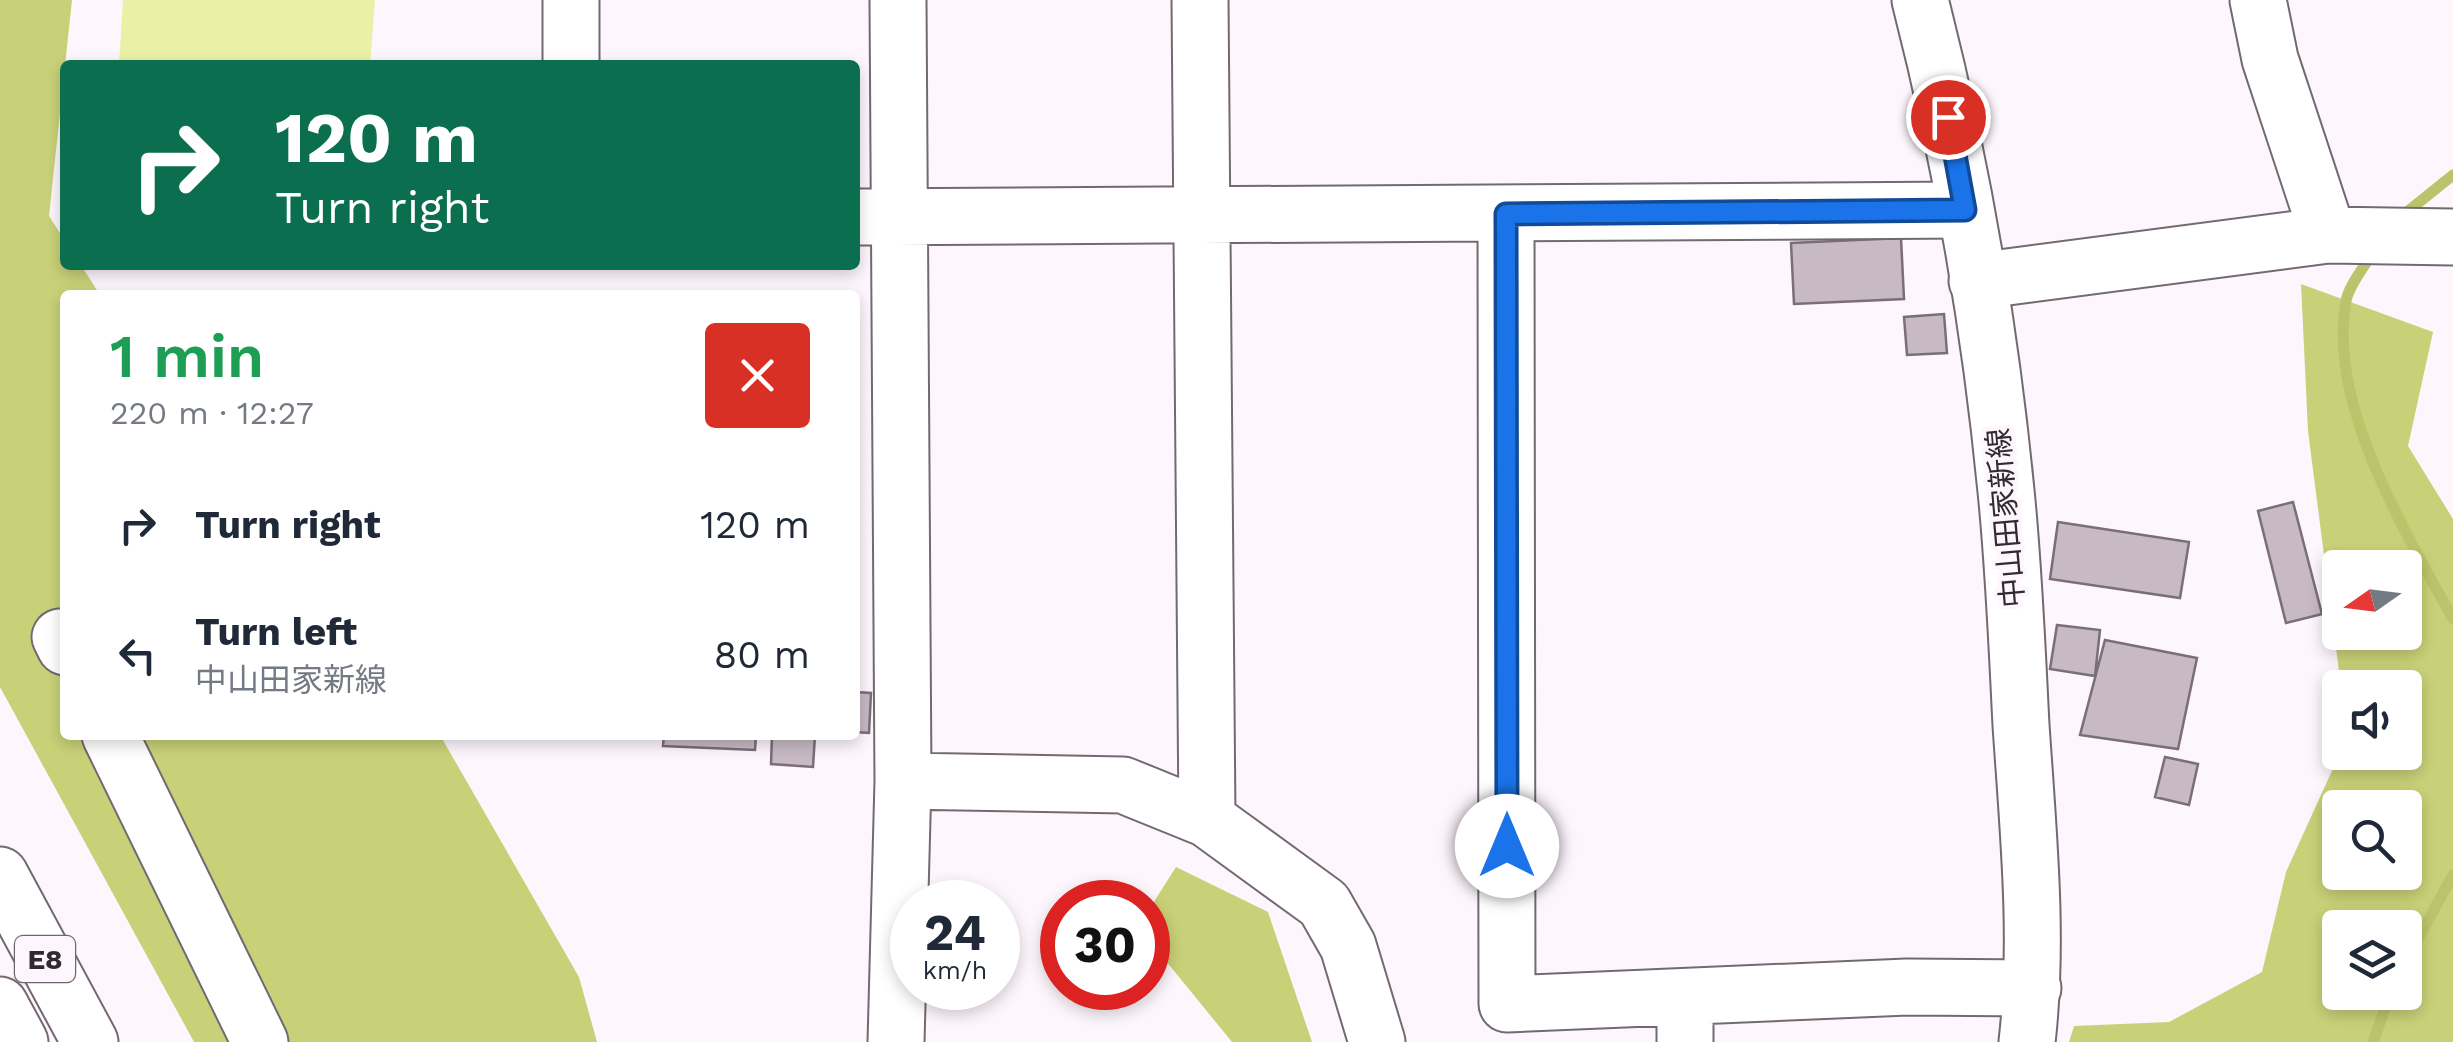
<!DOCTYPE html>
<meta charset="utf-8">
<style>
body{margin:0;font-family:"Work Sans","Noto Sans JP",sans-serif;background:#f6f6f7;color:#1f2937;height:100vh;display:flex;flex-direction:column;font-size:38px;white-space:nowrap}
*{box-sizing:border-box;margin:0}
p{font-size:32px;color:#747a83}
.icon{flex:none;width:55px;height:55px;fill:none;stroke:currentColor;stroke-width:2;stroke-linecap:round;stroke-linejoin:round}
.map{position:relative;flex:1;overflow:hidden}
.drawer{position:absolute;left:60px;top:290px;width:800px;height:450px;display:flex;flex-direction:column;background:#fff;border-radius:10px;box-shadow:0 5px 15px #0003}
.drawer>*{flex:none}
.hud{position:absolute;left:60px;top:60px;width:800px;height:210px;border-radius:10px;box-shadow:0 5px 15px #0003;background:#0b6e4f;color:#fff;overflow:hidden}
.needle{width:65px;rotate:256deg}
.tools{position:absolute;left:2322px;top:550px;display:grid;gap:20px}
.tools a{display:grid;place-items:center;width:100px;height:100px;border-radius:10px;background:#fff;box-shadow:0 5px 15px #0003;font-size:50px}
.speed{position:absolute;left:890px;top:880px;display:flex;gap:20px;font-size:50px;font-weight:700;text-align:center}
.speed>*{display:grid;place-content:center;width:130px;height:130px;border-radius:50%;background:#fff;box-shadow:0 5px 15px #0003;line-height:1}
.speed small{font-size:25px;font-weight:400}
.speed .limit{border:15px solid #d22;background:#fff;color:#111}
.pin{position:absolute;display:grid;place-items:center;width:85px;height:85px;color:#fff;margin:-42px;border:5px solid #fff;border-radius:50%;box-shadow:0 2px 10px #0007}
.me{position:absolute;width:110px;margin:-55px;rotate:0deg;stroke-linejoin:round;filter:drop-shadow(0 0 8px #0008)}
.turn{display:flex;align-items:center;gap:35px;height:210px;padding:0 50px;font-size:45px}
.turn .icon{width:130px;height:130px;stroke-width:2.5}
.turn b{display:block;font-size:70px;line-height:85px}
.round{display:grid;place-items:center;flex:none;width:105px;height:105px;border-radius:10px;background:#f6f6f7}
.summary{display:flex;align-items:center;justify-content:space-between;height:170px;padding:0 50px}
h1{font-size:60px;font-weight:600;line-height:75px;color:#1e9e55}
ul{padding:0;list-style:none}
li{display:flex;align-items:center;gap:30px;height:130px;padding:0 50px}
li div{flex:1}
li b{display:block;font-size:38px}
li em{font-style:normal}
.map>svg:first-child{display:block}
</style>
<div class="map">
<svg width="2453" height="1042" viewBox="0 0 2453 1042">
<rect width="100%" height="100%" fill="#fef6fd"/>
<path fill="#eaf1a7" d="M 123,0 L 375,0 L 370,65 L 119,65 Z"/>
<path fill="#c9d178" fill-rule="evenodd" d="M 0,0 L 72,0 L 49,216 L 65,241 L 65,265 L 81,265 L 100,295 L 65,295 L 65,735 L 440,735 L 579,977 L 597,1042 L 194,1042 L 0,687 Z
M 2301,284 L 2433,332 L 2408,446 L 2453,519 L 2453,1042 L 2069,1042 L 2074,1026 L 2169,1022 L 2262,972 L 2286,872 L 2340,753 L 2405,752 L 2405,688 L 2341,687 L 2308,431 ZM 2340,568 L 2405,568 L 2405,632 L 2340,632 ZM 2340,808 L 2405,808 L 2405,872 L 2340,872 ZM 2340,928 L 2405,928 L 2405,992 L 2340,992 Z
M 1176,867 L 1268,912 L 1312,1042 L 1232,1042 L 1148,939 L 1148,911 Z"/>
<g fill="none" stroke-linecap="round" stroke-linejoin="round">
<path stroke="#bcc46b" stroke-width="11" d="M 2402,216 L 2453,175
M 2372,253 C 2364,268 2349,285 2346,301 C 2327,404 2405,531 2453,619
M 2405,962 L 2453,875
M 2373,1042 L 2391,992"/>
</g>
<path fill="#c7bac5" stroke="#7a6e78" stroke-width="2.5" d="M 1901,238 L 1904,299 L 1794,304 L 1791,243 Z
M 1944,314 L 1947,353 L 1907,355 L 1904,317 Z
M 2293,502 L 2322,614 L 2286,623 L 2258,511 Z
M 2058,522 L 2189,542 L 2180,598 L 2050,579 Z
M 2057,625 L 2100,630 L 2095,676 L 2050,669 Z
M 2105,640 L 2197,658 L 2178,749 L 2080,735 Z
M 855,692 L 871,693 L 869,733 L 855,732 Z
M 664,735 L 756,735 L 755,750 L 663,746 Z
M 772,735 L 815,735 L 813,767 L 771,764 Z
M 2165,757 L 2198,764 L 2189,805 L 2155,797 Z"/>
<g fill="none" stroke-linecap="round" stroke-linejoin="round">
<defs>
<path id="minor" d="M 1200,0 L 1207,819
M 2258,0 L 2270,59 L 2328,235
M 571,65 L 571,0
M 1506,214 L 1507,1004 L 1907,987 L 2033,988
M 855,217 L 1965,210
M 1977,281 L 2328,235 L 2453,237
M 60,637 L 65,647
M 110,735 L 260,1042
M 903,781 L 1123,785 L 1207,819 L 1324,904 L 1348,946 L 1377,1042
M 1685,997 L 1685,1042
M 896,1042 L 903,781 L 898,0"/>
<path id="major" d="M 1920,0 C 1961,160 1990,327 2006,491 C 2014,569 2017,647 2021,725 C 2028,830 2039,938 2027,1042"/>
<path id="highway" d="M 0,875 L 90,1042
M 0,1005 L 20,1042"/>
</defs>
<use href="#minor" stroke="#746972" stroke-width="59"/>
<use href="#major" stroke="#746972" stroke-width="59"/>
<use href="#highway" stroke="#746972" stroke-width="59"/>
<use href="#minor" stroke="#fff" stroke-width="55"/>
<use href="#major" stroke="#fff" stroke-width="55"/>
<use href="#highway" stroke="#fff" stroke-width="55"/>
</g>
<g fill="none" stroke-linecap="round" stroke-linejoin="round">
<defs>
<path id="route" d="M 1507,846 L 1506,214 L 1965,210 L 1948,117"/>
</defs>
<use href="#route" stroke="#114b97" stroke-width="25"/>
<use href="#route" stroke="#1a73e8" stroke-width="18"/>
</g>
<g text-anchor="middle" stroke-width="9" stroke-linejoin="round" paint-order="stroke">
<rect fill="#fef6fd" stroke="#6e686e" stroke-width="2.5" x="15" y="936" width="60" height="46" rx="8"/>
<g font-size="28" font-weight="bold" fill="#302b30">
<text x="45" y="969">E8</text>
</g>
<g font-size="30" fill="#302b30" stroke="#fef6fd">
<text transform="translate(2006 518) rotate(-95)" y="10">中山田家新線</text>
</g>
</g>
</svg>
<div class="tools">
<a><svg class="needle" viewBox="-14 -14 28 28"><path d="M0-13l5 13h-10z" fill="#e53935"/><path d="M0 13l5-13h-10z" fill="#747a83"/></svg></a>
<a><svg class="icon" aria-label="sound" viewBox="0 0 24 24"><path d="M4 9h4l5-4v14l-5-4H4zM17 9q2 3 0 6"/></svg></a>
<a><svg class="icon" aria-label="search" viewBox="0 0 24 24"><circle cx="10" cy="10" r="6"/><path d="M15 15l6 6"/></svg></a>
<a><svg class="icon" aria-label="layers" viewBox="0 0 24 24"><path d="M12 4l9 5-9 5-9-5zM3 14l9 5 9-5"/></svg></a>
</div>
<div class="speed"><div>24<small>km/h</small></div><div class="limit">30</div></div>
<div class="pin" style="left:1948px;top:117px;background:#d93025"><svg class="icon" aria-label="arrive" viewBox="0 0 24 24"><path d="M6 21V4h12l-3 4 3 4H6"/></svg></div>
<svg class="me" style="left:1507px;top:846px" viewBox="-20 -20 40 40"><circle r="19" fill="#fff"/><path d="M0-13L10 11 0 6-10 11z" fill="#1a73e8"/></svg>
<div class="hud">
<div class="turn"><svg class="icon" aria-label="right" viewBox="0 0 24 24"><path d="M7 20v-9h11M14 6l5 5-5 5"/></svg><div><b>120 m</b>Turn right</div></div>
</div>
<section class="drawer">
<div class="summary"><div><h1>1 min</h1><p>220 m · 12:27</p></div><a class="round" style="background:#d93025;color:#fff"><svg class="icon" aria-label="close" viewBox="0 0 24 24"><path d="M6 6l12 12M18 6L6 18"/></svg></a></div>
<ul>
<li><svg class="icon" aria-label="right" viewBox="0 0 24 24"><path d="M7 20v-9h11M14 6l5 5-5 5"/></svg><div><b>Turn right</b></div><em>120 m</em></li>
<li><svg class="icon" aria-label="left" viewBox="0 0 24 24"><path d="M17 20v-9H6M10 6l-5 5 5 5"/></svg><div><b>Turn left</b><p>中山田家新線</p></div><em>80 m</em></li>
</ul>
</section>
</div>
